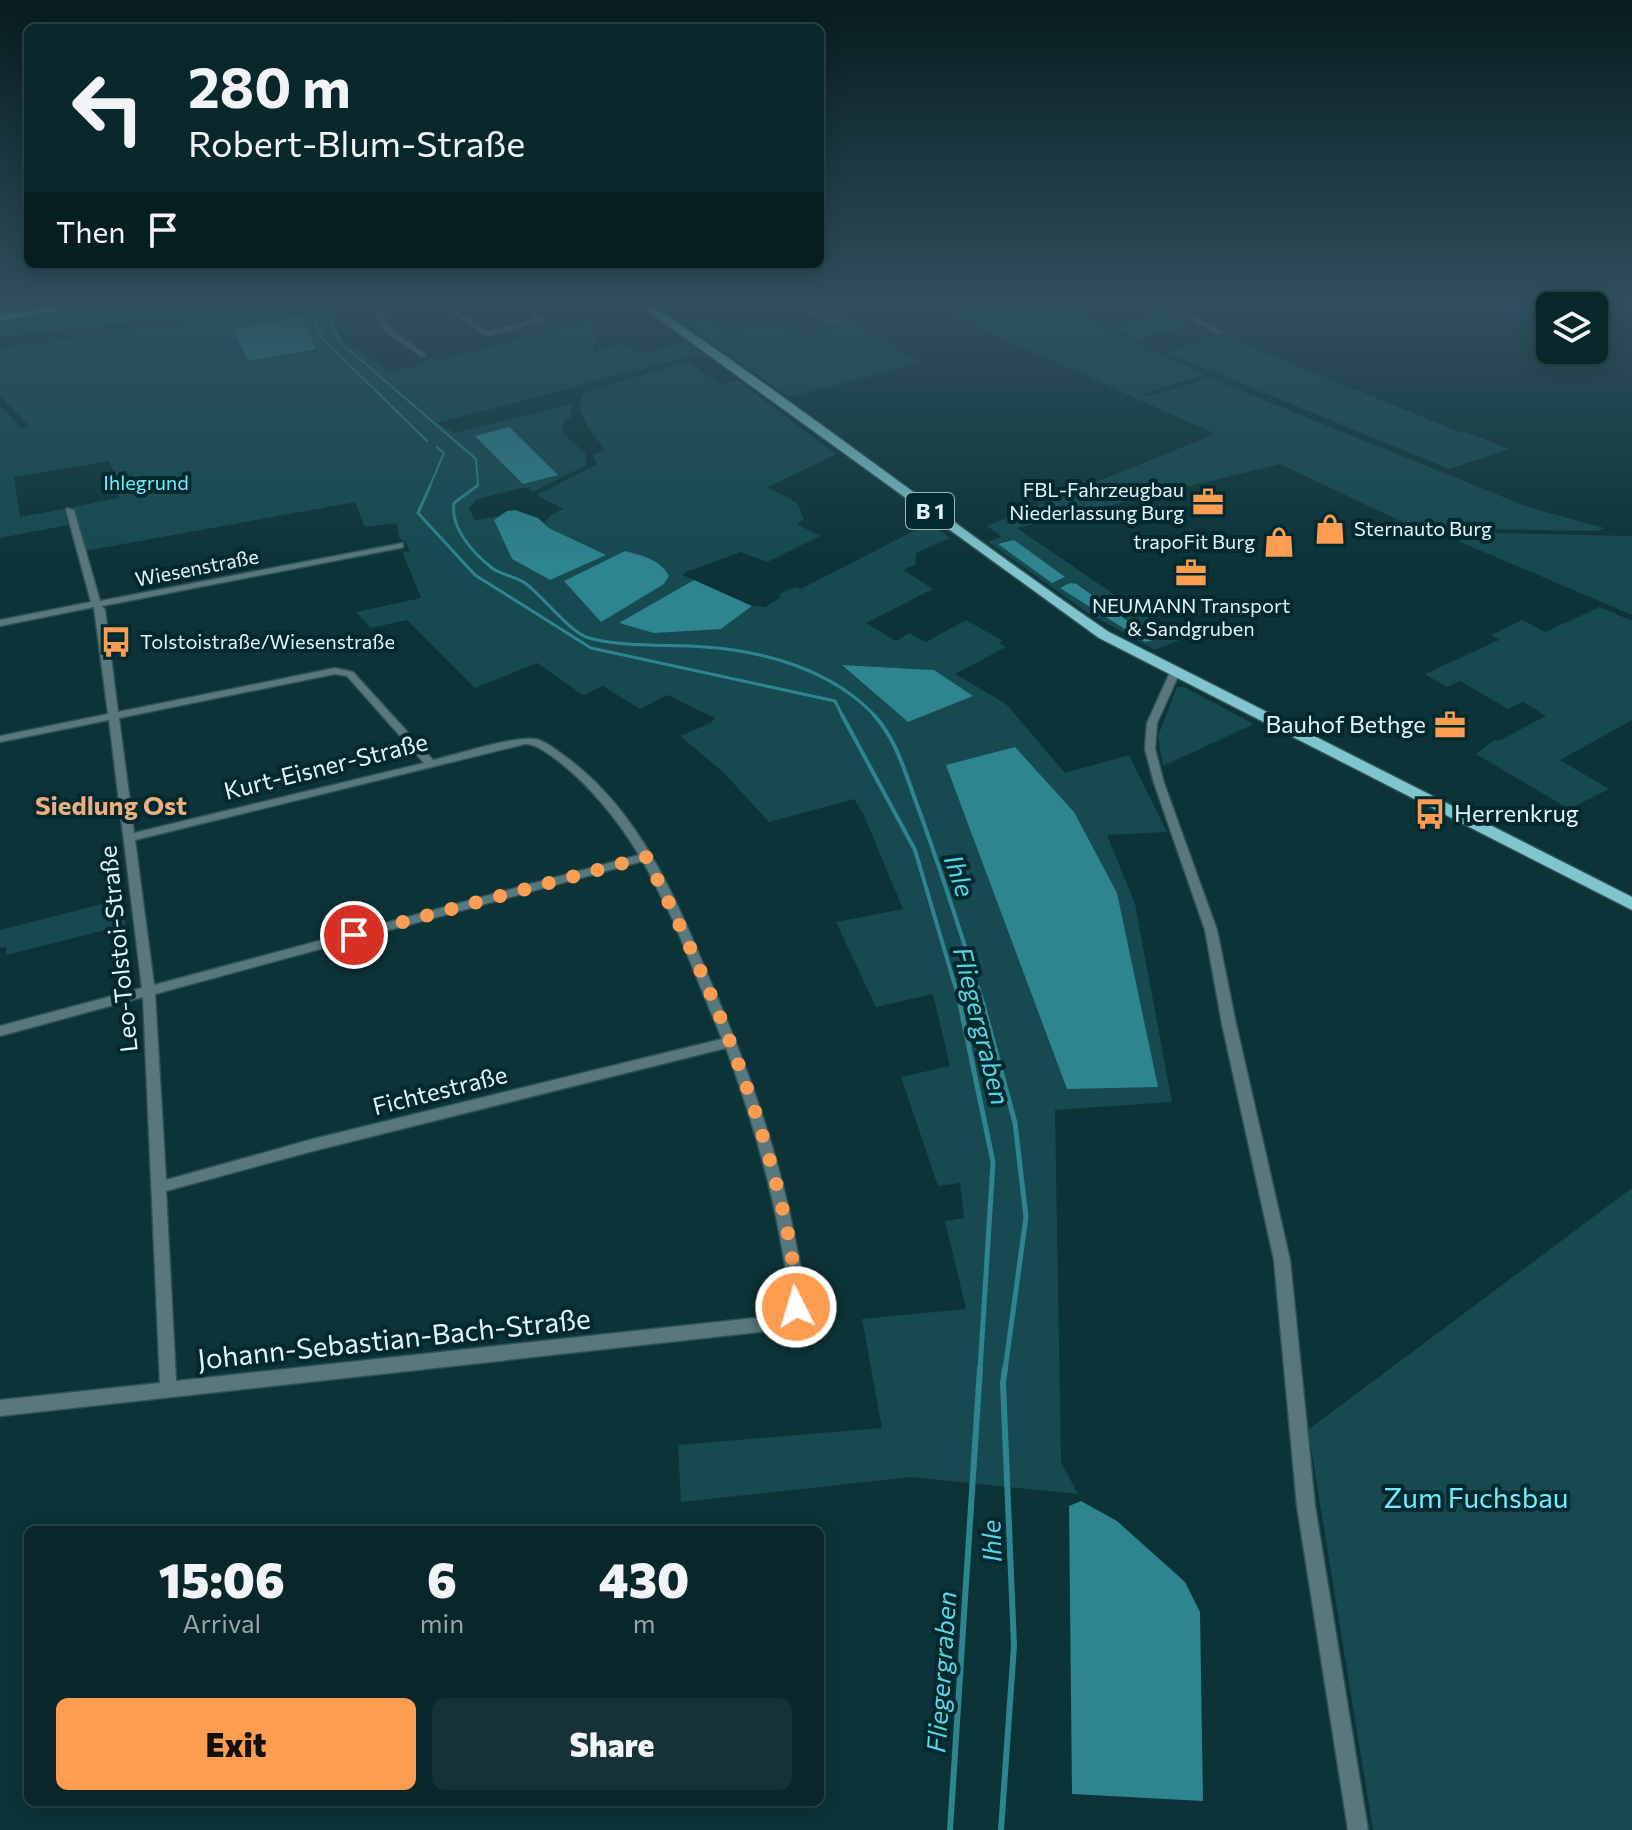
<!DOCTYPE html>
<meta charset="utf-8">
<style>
body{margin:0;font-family:Commissioner,sans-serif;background:#173236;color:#f1f3f6;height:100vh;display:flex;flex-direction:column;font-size:30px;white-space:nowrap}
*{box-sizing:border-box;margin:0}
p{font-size:26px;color:#99a5a8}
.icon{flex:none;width:44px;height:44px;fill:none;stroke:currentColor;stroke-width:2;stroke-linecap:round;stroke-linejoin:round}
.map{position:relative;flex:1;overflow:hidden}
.drawer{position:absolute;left:24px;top:1526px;width:800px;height:280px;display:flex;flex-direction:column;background:#09262a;border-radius:12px;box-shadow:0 4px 20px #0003,0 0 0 2px #294347}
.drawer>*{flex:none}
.top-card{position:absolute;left:24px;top:24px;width:800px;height:244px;border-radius:12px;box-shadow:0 4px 20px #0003,0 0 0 2px #294347;background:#09262a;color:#f1f3f6;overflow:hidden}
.fabs{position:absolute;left:1536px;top:292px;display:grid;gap:16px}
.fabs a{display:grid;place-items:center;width:72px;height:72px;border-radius:12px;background:#09262a;box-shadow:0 4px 20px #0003,0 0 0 2px #294347;font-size:40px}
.pin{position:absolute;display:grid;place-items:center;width:68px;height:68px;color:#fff;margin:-34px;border:4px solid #fff;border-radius:50%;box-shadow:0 2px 8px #0007}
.me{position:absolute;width:88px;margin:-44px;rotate:355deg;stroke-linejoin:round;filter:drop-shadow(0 0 6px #0008)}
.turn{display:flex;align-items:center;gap:28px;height:168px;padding:0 32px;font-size:36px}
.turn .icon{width:104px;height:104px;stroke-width:2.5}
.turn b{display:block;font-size:56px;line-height:68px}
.then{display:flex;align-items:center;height:76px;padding:0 32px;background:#0003;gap:16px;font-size:30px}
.eta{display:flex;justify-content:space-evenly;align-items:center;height:136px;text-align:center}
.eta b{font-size:48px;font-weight:800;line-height:56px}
.button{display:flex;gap:16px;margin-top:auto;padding:16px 32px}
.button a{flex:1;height:92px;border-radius:12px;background:#fc9d52;color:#111;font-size:32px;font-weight:800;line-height:92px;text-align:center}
.button a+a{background:#173236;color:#f1f3f6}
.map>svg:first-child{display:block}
</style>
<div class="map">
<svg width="1632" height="1830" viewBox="0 0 1632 1830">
<rect width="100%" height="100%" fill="#0c3338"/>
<path fill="#164a50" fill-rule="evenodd" d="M 112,306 L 329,306 L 341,339 L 390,372 L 426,364 L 425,359 L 442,359 L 589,322 L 594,325 L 594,352 L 623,344 L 638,354 L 688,342 L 702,353 L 437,423 L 455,433 L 572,404 L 571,418 L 565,419 L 562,433 L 585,453 L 587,465 L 533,492 L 525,487 L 477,499 L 469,508 L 475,520 L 499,516 L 495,520 L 512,559 L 550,580 L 605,555 L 549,528 L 544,523 L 552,514 L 563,509 L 537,495 L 597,464 L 592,455 L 605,450 C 594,433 572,413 583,393 L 688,361 L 721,385 L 737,380 L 836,454 L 768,487 L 797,503 L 804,519 L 797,524 L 820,536 L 767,562 L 741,552 L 686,572 L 682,575 L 694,580 L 620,624 L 721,629 L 752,606 L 765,607 L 781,597 L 779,594 L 795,587 L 801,589 L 929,523 L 950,538 L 916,553 L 915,565 L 903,570 L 933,589 L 866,623 L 896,641 L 909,633 L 926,642 L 966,620 L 1003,641 L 999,643 L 1006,647 L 955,674 L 1006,704 L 1065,773 L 1129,755 L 1167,832 L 1107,835 L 1135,904 L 1172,1102 L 1055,1110 L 1061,1462 L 1078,1494 L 911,1477 L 681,1502 L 678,1445 L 882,1428 L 862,1319 L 966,1309 L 945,1221 L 964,1218 L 960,1183 L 938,1186 L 901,1077 L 950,1066 L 933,994 L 876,1007 L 836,922 L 903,909 L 863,813 L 854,799 L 769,822 L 723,772 L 680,736 L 711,723 L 715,718 L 667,695 L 640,709 L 603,686 L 583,695 L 537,663 L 475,688 L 407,620 L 371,628 L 356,612 L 421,598 L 402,551 L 410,552 L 405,541 L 399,538 L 397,523 L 365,527 L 355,502 L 85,551 L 73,507 L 119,498 L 110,461 L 14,477 L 20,517 L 64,509 L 68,525 L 0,538 L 0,406 L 21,428 L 29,426 L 0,396 L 0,349 L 190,322 L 176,319 L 146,321 L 0,337 L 0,321 ZM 843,665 L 934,670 L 971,696 L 908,722 Z
M 833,306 L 844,306 L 837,314 L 921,363 L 789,397 L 689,325 L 706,321 L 724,333 L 776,324 L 804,339 L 836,326 L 850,331 L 816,311 Z
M 931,306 L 1065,306 L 1135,344 L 1205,374 L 1142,394 L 1148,397 L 1209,378 L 1528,507 L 1604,528 L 1597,531 L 1486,529 L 1434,537 L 1280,464 L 1017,528 L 1176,637 L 1193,631 L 1192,635 L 1155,650 L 1088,613 L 988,542 L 1002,537 L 987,526 L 1215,434 ZM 1078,584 L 1153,638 L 1153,640 L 1145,642 L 1060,588 Z
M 1167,310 L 1193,324 L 1139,339 L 1113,327 Z
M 1223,336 L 1462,433 L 1466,432 L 1509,449 L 1449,469 L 1166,352 Z
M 1495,533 L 1632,536 L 1632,615 L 1458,541 Z
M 1600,607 L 1632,621 L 1632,720 L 1560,760 L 1609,789 L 1569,809 L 1476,754 L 1494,740 L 1498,741 L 1546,716 L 1523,702 L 1508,709 L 1460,681 L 1447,687 L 1425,674 L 1499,640 L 1491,635 L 1522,620 L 1545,632 Z
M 1177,687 L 1184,687 L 1254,724 L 1163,766 L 1158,736 Z
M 122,899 L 125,925 L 6,955 L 6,947 L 0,948 L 0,930 Z
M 1632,1188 L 1632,1830 L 1373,1830 L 1308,1430 Z"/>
<path fill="#2e848f" d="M 301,316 L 316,349 L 248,361 L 235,332 L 238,329 Z
M 509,427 L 558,475 L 523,484 L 475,436 Z
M 515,510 L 538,518 L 549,528 L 606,555 L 550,580 L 512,559 L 494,520 L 507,511 Z
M 1014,540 L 1065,577 L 1052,583 L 998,544 Z
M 625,551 C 643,556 660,559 669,576 L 664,584 L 601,622 L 564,581 Z
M 694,580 L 752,606 L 721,629 L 654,633 L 619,623 Z
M 1070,583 L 1077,584 L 1154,640 L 1145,642 L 1060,588 Z
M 842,665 L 934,670 L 973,696 L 908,722 Z
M 1015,747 L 1074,812 L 1117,893 L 1158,1087 L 1067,1089 L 946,765 Z
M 1081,1501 L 1117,1521 L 1185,1582 L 1200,1612 L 1203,1801 L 1072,1794 L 1069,1506 Z"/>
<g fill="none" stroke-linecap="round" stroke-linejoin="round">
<path stroke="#2e848f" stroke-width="2" d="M 297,306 L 312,313 L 323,339 L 427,441
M 322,306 L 341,343 L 476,459 L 478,485 L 474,488
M 429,488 L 444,453 L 437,447"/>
<path stroke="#2e848f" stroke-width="3" d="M 430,486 L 418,513 L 475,575 L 591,648 L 835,701 L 843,717
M 477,486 L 454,503 C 450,528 473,553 492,568 C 501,575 515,576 525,583 C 543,596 570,633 589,638 C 627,648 667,644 705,647 C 766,651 834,671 876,717"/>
<path stroke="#2e848f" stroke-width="4" d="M 842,715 L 915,850 L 961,1006
M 874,715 C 896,739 905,772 916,802 C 941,869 962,937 984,1006"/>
<path stroke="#2e848f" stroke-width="5" d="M 960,1004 L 993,1162 L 980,1370
M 983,1004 L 1015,1123 L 1026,1217 L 1005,1370"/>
<path stroke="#2e848f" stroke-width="6" d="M 950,1830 L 980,1368
M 1001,1830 L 1014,1646 L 1003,1383 L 1005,1368"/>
<defs>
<path id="minor" d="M 372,306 L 378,306 L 391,330 L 425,354 L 425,356 L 421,356 L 386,332 Z
M 443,306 L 450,306 L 488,332 L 538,319 L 522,306 L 528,306 L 546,320 L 487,336 Z
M 797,306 L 804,306 L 836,322 L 831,323 Z
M 1164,306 L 1171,306 L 1224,333 L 1219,334 Z
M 67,508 L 74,510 L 100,601 L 403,543 L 403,547 L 400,548 L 102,606 L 105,610 L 118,712 L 335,668 L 353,672 L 433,760 C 456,755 520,733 539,740 C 550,744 560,753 570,760 C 638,812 674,893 706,971 C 744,1058 777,1145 795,1239 C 798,1257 811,1302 801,1317 C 794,1328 781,1329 769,1331 L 0,1416 L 0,1400 L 160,1383 L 143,997 L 0,1036 L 0,1026 L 142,988 L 109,720 L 0,742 L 0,736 L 108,714 L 94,607 L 0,626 L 0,620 L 91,602 L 66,510 ZM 335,674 L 347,676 L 424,763 L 134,833 L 119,718 ZM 525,744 C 536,744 544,751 553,757 C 589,784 616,817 639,855 L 154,985 L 135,840 ZM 643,861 L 673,920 L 722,1039 L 313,1139 L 166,1180 L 155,994 ZM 726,1048 C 749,1110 768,1172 780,1237 C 784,1261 790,1285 787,1310 L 782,1315 L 176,1381 L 166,1191 L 313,1151 Z
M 1175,669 L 1180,672 L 1157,723 L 1155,749 L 1164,783 L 1217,930 L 1236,1024 L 1290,1260 L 1315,1506 L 1368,1830 L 1348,1830 L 1297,1506 L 1274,1260 L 1222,1024 L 1205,930 L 1154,783 L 1145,749 L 1147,723 L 1170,672 Z"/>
<path id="primary" d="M 61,306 L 82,306 L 0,321 L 0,315 Z
M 641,306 L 652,306 C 808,410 954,526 1109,632 L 1632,897 L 1632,910 L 1099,638 Z"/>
</defs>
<use href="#minor" stroke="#2e5257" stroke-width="3"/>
<use href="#primary" stroke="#2e5257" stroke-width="3"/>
<use href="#minor" fill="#59787d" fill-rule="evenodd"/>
<use href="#primary" fill="#80c4cd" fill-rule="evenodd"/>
</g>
<linearGradient id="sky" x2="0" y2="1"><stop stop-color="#071c1f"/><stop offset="0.54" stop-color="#2e505e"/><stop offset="1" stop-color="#2e505e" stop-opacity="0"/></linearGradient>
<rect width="1632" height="562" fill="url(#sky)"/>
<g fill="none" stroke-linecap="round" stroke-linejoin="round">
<path stroke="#fc9d52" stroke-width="14" stroke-dasharray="0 25.2" d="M 354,935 L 646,857 C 697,957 742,1059 772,1168 C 784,1212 796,1261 796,1307"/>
</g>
<defs>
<symbol id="office-bare" viewBox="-9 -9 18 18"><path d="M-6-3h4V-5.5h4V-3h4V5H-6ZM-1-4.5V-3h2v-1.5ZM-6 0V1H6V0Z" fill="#fc9d52" stroke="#01292e" stroke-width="2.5" paint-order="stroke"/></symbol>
<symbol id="shop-bare" viewBox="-9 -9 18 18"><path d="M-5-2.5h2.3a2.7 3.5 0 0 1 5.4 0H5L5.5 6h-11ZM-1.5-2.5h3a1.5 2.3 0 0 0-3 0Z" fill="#fc9d52" stroke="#01292e" stroke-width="2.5" paint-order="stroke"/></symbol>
<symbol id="bus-bare" viewBox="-9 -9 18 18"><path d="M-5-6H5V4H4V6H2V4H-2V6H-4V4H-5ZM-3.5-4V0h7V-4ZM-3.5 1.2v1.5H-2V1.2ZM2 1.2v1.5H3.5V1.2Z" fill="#fc9d52" stroke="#01292e" stroke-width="2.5" paint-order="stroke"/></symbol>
</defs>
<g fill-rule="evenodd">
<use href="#office-bare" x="1186" y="480" width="44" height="44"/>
<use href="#shop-bare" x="1308" y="507" width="44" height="44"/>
<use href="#shop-bare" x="1257" y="520" width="44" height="44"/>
<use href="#office-bare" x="1169" y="551" width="44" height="44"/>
<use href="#bus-bare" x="94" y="620" width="44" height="44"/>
<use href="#office-bare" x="1428" y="703" width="44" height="44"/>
<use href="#bus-bare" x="1408" y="792" width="44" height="44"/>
</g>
<g text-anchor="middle" stroke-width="8" stroke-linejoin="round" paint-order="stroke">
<g font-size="20" fill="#72edfe" stroke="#01292e">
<text x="146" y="490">Ihlegrund</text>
</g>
<g font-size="20" fill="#e1f5f8" stroke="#01292e" text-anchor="end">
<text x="1184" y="497">FBL-Fahrzeugbau<tspan x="1184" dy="23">Niederlassung Burg</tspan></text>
<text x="1354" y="536" text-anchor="start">Sternauto Burg</text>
<text x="1255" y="549">trapoFit Burg</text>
<text x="1191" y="613" text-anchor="middle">NEUMANN Transport<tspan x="1191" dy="23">&amp; Sandgruben</tspan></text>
<text x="140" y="649" text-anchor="start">Tolstoistraße/Wiesenstraße</text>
</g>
<g font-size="20" fill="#e1f5f8" stroke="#01292e">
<text transform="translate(197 568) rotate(-11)" y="7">Wiesenstraße</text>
</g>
<rect fill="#01292e" stroke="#9eb8bb" stroke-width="2" x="906" y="493" width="48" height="36" rx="6"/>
<g font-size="22" font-weight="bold" fill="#e1f5f8">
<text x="930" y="519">B 1</text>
</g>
<g font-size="24" fill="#e1f5f8" stroke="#01292e" text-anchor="end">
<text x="1426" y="733">Bauhof Bethge</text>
<text x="1454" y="822" text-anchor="start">Herrenkrug</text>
</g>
<g font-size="24" fill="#e1f5f8" stroke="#01292e">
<text transform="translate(326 767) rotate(-14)" y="8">Kurt-Eisner-Straße</text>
<text transform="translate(119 949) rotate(-96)" y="8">Leo-Tolstoi-Straße</text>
<text transform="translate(440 1091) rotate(-14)" y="8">Fichtestraße</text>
</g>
<g font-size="26" font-weight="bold" fill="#f0ae7e" stroke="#01292e">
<text x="111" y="815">Siedlung Ost</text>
</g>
<g font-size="26" font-style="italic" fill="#59d6e6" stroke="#01292e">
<text transform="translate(959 876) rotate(71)" y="9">Ihle</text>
<text transform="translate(981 1026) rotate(76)" y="9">Fliegergraben</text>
<text transform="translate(992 1541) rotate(-92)" y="9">Ihle</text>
<text transform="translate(942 1672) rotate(-86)" y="9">Fliegergraben</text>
</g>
<g font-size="28" fill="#e1f5f8" stroke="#01292e">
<text transform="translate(394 1339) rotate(-6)" y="10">Johann-Sebastian-Bach-Straße</text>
</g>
<g font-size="28" fill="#72edfe" stroke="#01292e">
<text x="1476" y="1508">Zum Fuchsbau</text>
</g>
</g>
</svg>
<div class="fabs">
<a><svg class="icon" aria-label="layers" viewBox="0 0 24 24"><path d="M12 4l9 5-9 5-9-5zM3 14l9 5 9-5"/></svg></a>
</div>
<div class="pin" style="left:354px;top:935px;background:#d93025"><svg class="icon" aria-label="arrive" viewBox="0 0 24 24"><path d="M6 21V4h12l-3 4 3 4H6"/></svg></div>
<svg class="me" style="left:796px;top:1307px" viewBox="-20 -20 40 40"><circle r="17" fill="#fc9d52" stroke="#fff" stroke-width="3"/><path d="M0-11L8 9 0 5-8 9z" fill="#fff"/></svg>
<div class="top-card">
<div class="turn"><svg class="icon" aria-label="left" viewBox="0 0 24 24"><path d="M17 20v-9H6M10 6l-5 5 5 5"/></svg><div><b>280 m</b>Robert-Blum-Straße</div></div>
<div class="then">Then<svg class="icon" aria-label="arrive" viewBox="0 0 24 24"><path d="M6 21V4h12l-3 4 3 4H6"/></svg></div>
</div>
<section class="drawer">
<div class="eta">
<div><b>15:06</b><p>Arrival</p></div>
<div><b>6</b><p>min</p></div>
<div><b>430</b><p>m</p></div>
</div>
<div class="button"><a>Exit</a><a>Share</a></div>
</section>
</div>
